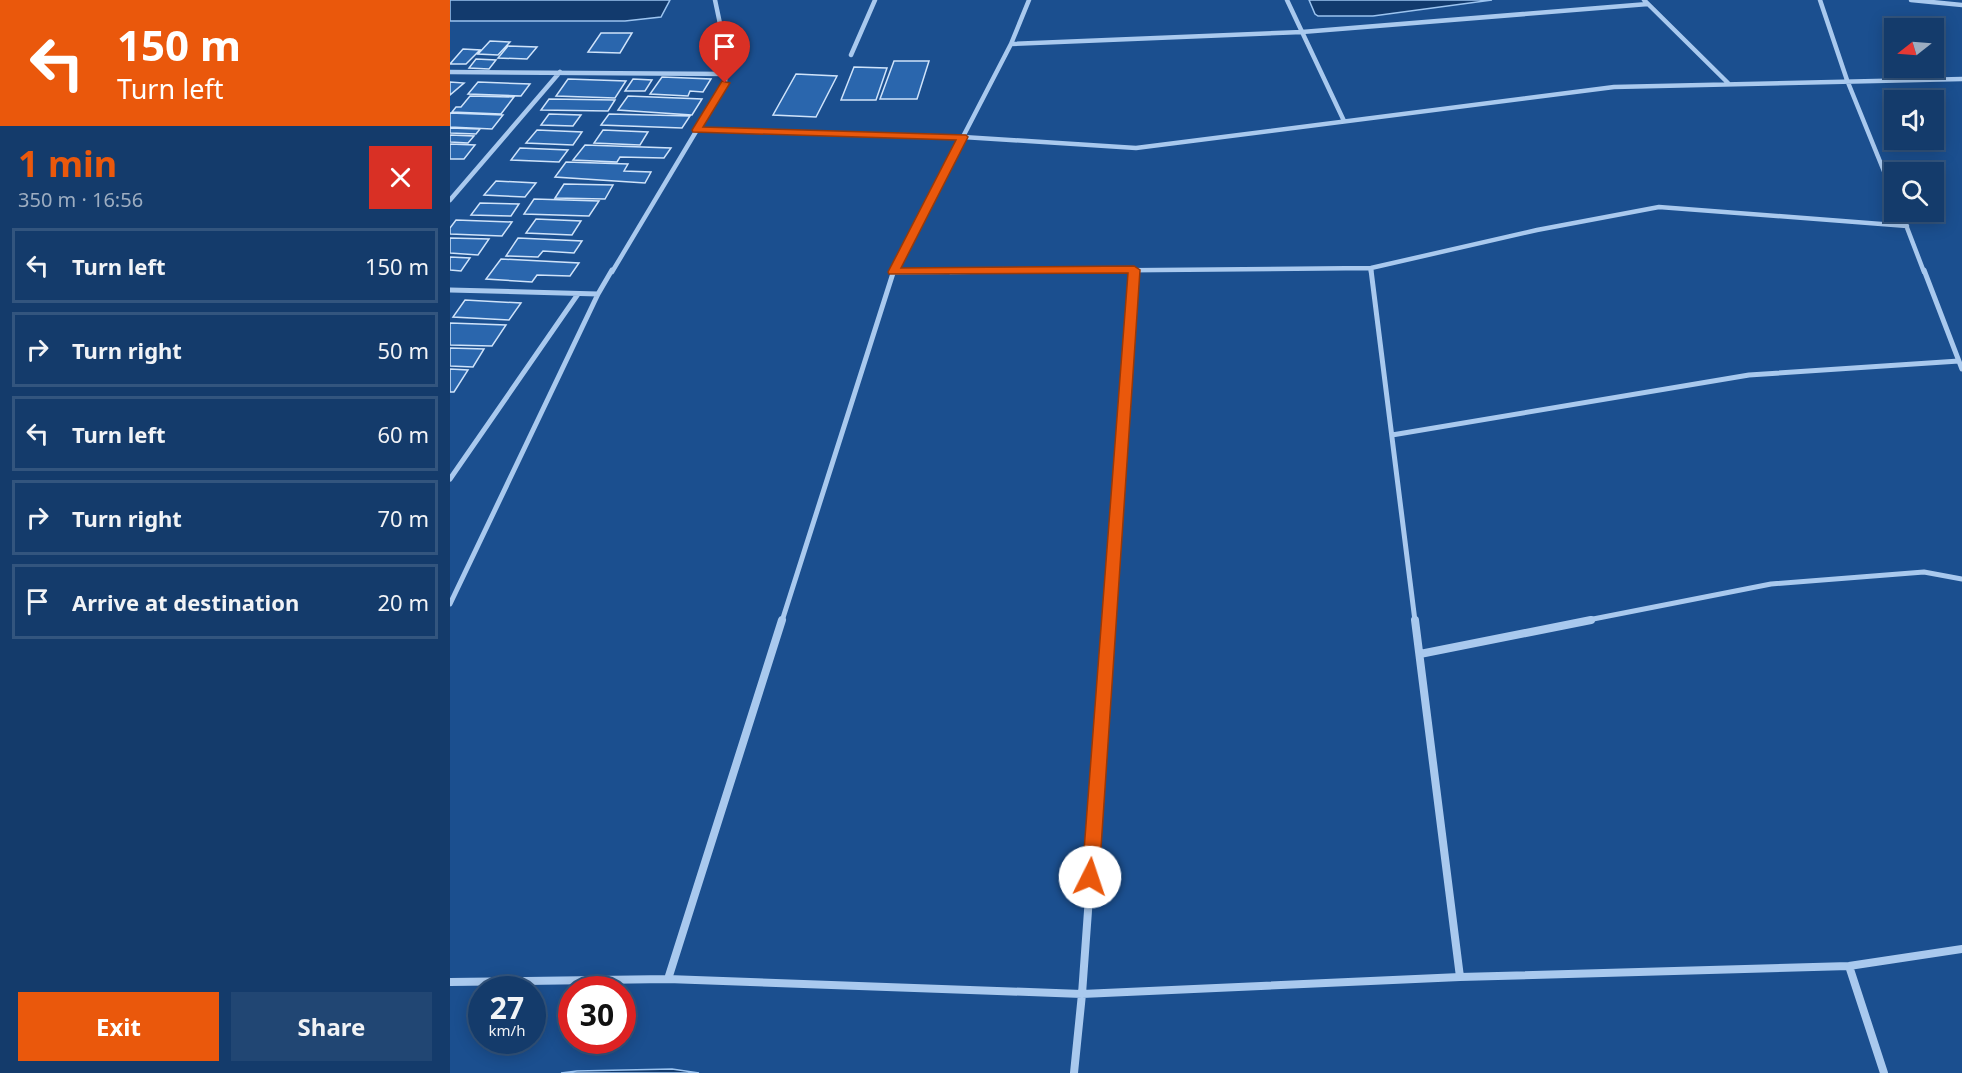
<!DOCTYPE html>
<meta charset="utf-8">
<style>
body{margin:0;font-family:"Noto Sans",sans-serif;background:#214673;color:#f1f3f6;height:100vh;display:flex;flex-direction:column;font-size:22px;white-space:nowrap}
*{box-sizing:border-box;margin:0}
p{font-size:20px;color:#9dadc1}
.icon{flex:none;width:33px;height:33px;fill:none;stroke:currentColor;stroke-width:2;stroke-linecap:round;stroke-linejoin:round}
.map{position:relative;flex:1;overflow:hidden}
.side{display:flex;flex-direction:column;background:#143b6b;width:450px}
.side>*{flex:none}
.guide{background:#ea580c;color:#fff;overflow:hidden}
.needle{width:39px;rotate:253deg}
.controls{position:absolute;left:1434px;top:18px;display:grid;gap:12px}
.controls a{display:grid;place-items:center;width:60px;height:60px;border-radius:0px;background:#143b6b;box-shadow:0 3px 15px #0003,0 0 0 2px #33557e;font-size:30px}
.speed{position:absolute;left:18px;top:976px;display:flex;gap:12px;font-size:30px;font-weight:700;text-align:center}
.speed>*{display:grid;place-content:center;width:78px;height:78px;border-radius:50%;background:#143b6b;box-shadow:0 3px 15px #0003,0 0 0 2px #33557e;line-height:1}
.speed small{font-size:15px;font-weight:400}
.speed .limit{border:9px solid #d22;background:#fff;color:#111}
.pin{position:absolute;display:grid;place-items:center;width:51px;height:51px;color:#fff;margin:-62px -26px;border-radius:50% 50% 50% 0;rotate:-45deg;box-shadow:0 0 6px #0007}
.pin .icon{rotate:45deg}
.me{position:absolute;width:66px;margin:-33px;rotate:4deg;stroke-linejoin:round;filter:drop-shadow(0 0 4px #0008)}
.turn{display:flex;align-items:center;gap:21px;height:126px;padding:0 18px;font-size:27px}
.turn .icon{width:78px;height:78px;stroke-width:2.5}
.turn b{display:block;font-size:42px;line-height:51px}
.round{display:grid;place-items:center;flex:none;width:63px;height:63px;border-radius:0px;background:#214673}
.head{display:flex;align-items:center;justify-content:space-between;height:102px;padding:0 18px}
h1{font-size:36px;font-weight:700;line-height:45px;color:#ea580c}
.button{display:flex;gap:12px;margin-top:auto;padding:12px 18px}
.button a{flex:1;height:69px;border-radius:0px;background:#ea580c;color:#fff;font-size:24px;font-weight:700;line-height:69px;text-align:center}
.button a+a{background:#214673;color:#f1f3f6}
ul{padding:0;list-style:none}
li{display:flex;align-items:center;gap:18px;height:75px;margin:0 12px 9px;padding:0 6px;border:3px solid #33557e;border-radius:0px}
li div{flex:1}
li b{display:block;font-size:22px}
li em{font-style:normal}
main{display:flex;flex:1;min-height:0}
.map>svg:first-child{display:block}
</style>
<main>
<section class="side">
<div class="guide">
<div class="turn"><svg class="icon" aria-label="left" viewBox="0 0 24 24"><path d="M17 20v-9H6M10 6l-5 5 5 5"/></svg><div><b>150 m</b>Turn left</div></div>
</div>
<div class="head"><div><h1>1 min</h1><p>350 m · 16:56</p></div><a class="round" style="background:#d93025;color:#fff"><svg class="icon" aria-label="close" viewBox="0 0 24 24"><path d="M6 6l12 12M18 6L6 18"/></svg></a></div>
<ul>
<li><svg class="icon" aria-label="left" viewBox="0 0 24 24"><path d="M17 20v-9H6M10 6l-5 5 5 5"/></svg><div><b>Turn left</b></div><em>150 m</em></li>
<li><svg class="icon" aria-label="right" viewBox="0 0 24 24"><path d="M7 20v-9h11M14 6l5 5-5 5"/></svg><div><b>Turn right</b></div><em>50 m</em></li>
<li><svg class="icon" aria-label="left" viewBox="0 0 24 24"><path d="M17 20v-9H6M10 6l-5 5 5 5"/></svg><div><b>Turn left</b></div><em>60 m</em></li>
<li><svg class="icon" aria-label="right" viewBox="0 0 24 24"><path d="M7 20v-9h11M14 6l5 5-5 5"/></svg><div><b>Turn right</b></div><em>70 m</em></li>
<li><svg class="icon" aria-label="arrive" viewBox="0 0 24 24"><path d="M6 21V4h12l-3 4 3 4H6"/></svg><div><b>Arrive at destination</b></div><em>20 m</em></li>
</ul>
<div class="button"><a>Exit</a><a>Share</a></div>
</section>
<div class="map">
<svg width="1512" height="1073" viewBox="0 0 1512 1073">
<rect width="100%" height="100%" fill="#1b4f8f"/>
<path fill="#123a6d" stroke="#9cc4f0" stroke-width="1.5" d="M 0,0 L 220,0 L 211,17 L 175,21 L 0,21 Z
M 859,0 L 1042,0 L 923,16 L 868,16 L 865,14 Z
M 222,1069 L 249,1073 L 111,1073 L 127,1071 Z"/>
<path fill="#2a66ad" stroke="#cfe3fa" stroke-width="1.5" d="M 151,33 L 182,33 L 170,53 L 138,52 Z
M 40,41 L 60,42 L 48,55 L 28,54 Z
M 58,46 L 87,47 L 77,59 L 48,58 Z
M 13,49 L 30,50 L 16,64 L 0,64 Z
M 26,59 L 46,60 L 39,69 L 19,68 Z
M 444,61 L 479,61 L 467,99 L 430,99 Z
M 404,67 L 437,68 L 426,100 L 391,100 Z
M 346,74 L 387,76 L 366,117 L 323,115 Z
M 212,77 L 261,79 L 253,92 L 240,91 L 238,96 L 200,94 Z
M 118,79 L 176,81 L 165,98 L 106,96 Z
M 183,79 L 202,80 L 195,91 L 175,91 Z
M 0,82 L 14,83 L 0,95 Z
M 28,82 L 80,84 L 71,96 L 18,94 Z
M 20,96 L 64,97 L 51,114 L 2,112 L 6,107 L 11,107 Z
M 178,96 L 252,99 L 242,115 L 168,110 Z
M 99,99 L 165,100 L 158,111 L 91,110 Z
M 0,113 L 53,115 L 42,129 L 0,127 Z
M 99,114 L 131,115 L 123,126 L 91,125 Z
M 159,114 L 240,116 L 232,128 L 151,125 Z
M 0,128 L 30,129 L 26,134 L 0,133 Z
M 87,130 L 132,132 L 123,145 L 76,143 Z
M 153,130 L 198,132 L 190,145 L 144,143 Z
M 0,135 L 24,136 L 18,143 L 0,142 Z
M 0,144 L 25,145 L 14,159 L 0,159 Z
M 135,145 L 221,148 L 214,158 L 170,157 L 167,162 L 123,160 Z
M 70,148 L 118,150 L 109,162 L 61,160 Z
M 116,162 L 178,164 L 174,171 L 201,172 L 195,183 L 105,177 Z
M 46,181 L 86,183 L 75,197 L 34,195 Z
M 114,184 L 163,185 L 155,199 L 105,198 Z
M 84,199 L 149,201 L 139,216 L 74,214 Z
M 30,203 L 69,204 L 61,216 L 21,215 Z
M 86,219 L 131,221 L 122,235 L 76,233 Z
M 6,220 L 62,222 L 52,236 L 0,234 L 0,228 Z
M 0,238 L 39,239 L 28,255 L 0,253 Z
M 68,238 L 132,241 L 124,253 L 93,251 L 88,257 L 56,256 Z
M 0,257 L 20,258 L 11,271 L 0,270 Z
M 51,259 L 129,263 L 120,276 L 87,275 L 82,282 L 36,279 Z
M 15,300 L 71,303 L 59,320 L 3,317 Z
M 0,323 L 56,325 L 42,346 L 0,345 Z
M 0,348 L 34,349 L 23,367 L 0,366 Z
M 0,369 L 18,370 L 4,392 L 0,392 Z"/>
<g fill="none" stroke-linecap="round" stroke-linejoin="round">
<path stroke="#a9c9ee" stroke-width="4.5" d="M 837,0 L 894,121
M 1194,0 L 1278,83
M 1370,0 L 1397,80 L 1444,196
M 1461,0 L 1512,5
M 561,44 L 852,32 L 1198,4
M 401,55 L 425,0
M 0,72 L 278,74
M 246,130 L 513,137 L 686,148 L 1164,87 L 1512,79
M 0,200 L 110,72
M 1451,212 L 1474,272
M 921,268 L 921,272
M 162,272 L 275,83 L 276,52 L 265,0
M 443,272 L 561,44 L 579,0
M 500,272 L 921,268 L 1087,230 L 1209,207 L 1457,226"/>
<path stroke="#a9c9ee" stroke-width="5" d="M 921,270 L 965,621
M 1474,270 L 1512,369
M 443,272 L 679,270
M 0,290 L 148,294
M 942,435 L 1299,375 L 1509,361
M 0,479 L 128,294
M 0,604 L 148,294 L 162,270
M 332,621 L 444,270
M 659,621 L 684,270
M 1133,621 L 1321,584 L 1474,572 L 1512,579"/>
<path stroke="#a9c9ee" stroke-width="8" d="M 965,620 L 1010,977
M 970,654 L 1141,620
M 1399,966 L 1434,1073
M 218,979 L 332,620
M 0,982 L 218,979 L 632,994 L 1010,977 L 1399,966 L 1512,949
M 624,1073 L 632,994 L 659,620"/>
</g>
<path fill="#ea580c" stroke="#983908" stroke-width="1.5" d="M 272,81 L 280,83 L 253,127 L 516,135 L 518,137 L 451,268 L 684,266 L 690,270 L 649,877 L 646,882 L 640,884 L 635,882 L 632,877 L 678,273 L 439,274 L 438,272 L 506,140 L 243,132 L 242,130 Z"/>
</svg>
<div class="controls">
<a><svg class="needle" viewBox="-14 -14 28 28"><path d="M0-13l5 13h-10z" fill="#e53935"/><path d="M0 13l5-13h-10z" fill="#9dadc1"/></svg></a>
<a><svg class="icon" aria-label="sound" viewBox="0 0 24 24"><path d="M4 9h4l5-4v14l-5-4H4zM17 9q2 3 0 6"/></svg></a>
<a><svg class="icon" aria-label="search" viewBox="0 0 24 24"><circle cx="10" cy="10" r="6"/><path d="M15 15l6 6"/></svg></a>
</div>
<div class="speed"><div>27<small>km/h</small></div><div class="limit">30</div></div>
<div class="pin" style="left:275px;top:83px;background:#d93025"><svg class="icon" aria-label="arrive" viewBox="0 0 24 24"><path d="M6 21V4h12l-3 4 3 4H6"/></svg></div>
<svg class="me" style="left:640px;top:877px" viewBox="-20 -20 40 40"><circle r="19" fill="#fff"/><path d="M0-13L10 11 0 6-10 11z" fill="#ea580c"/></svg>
</div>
</main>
